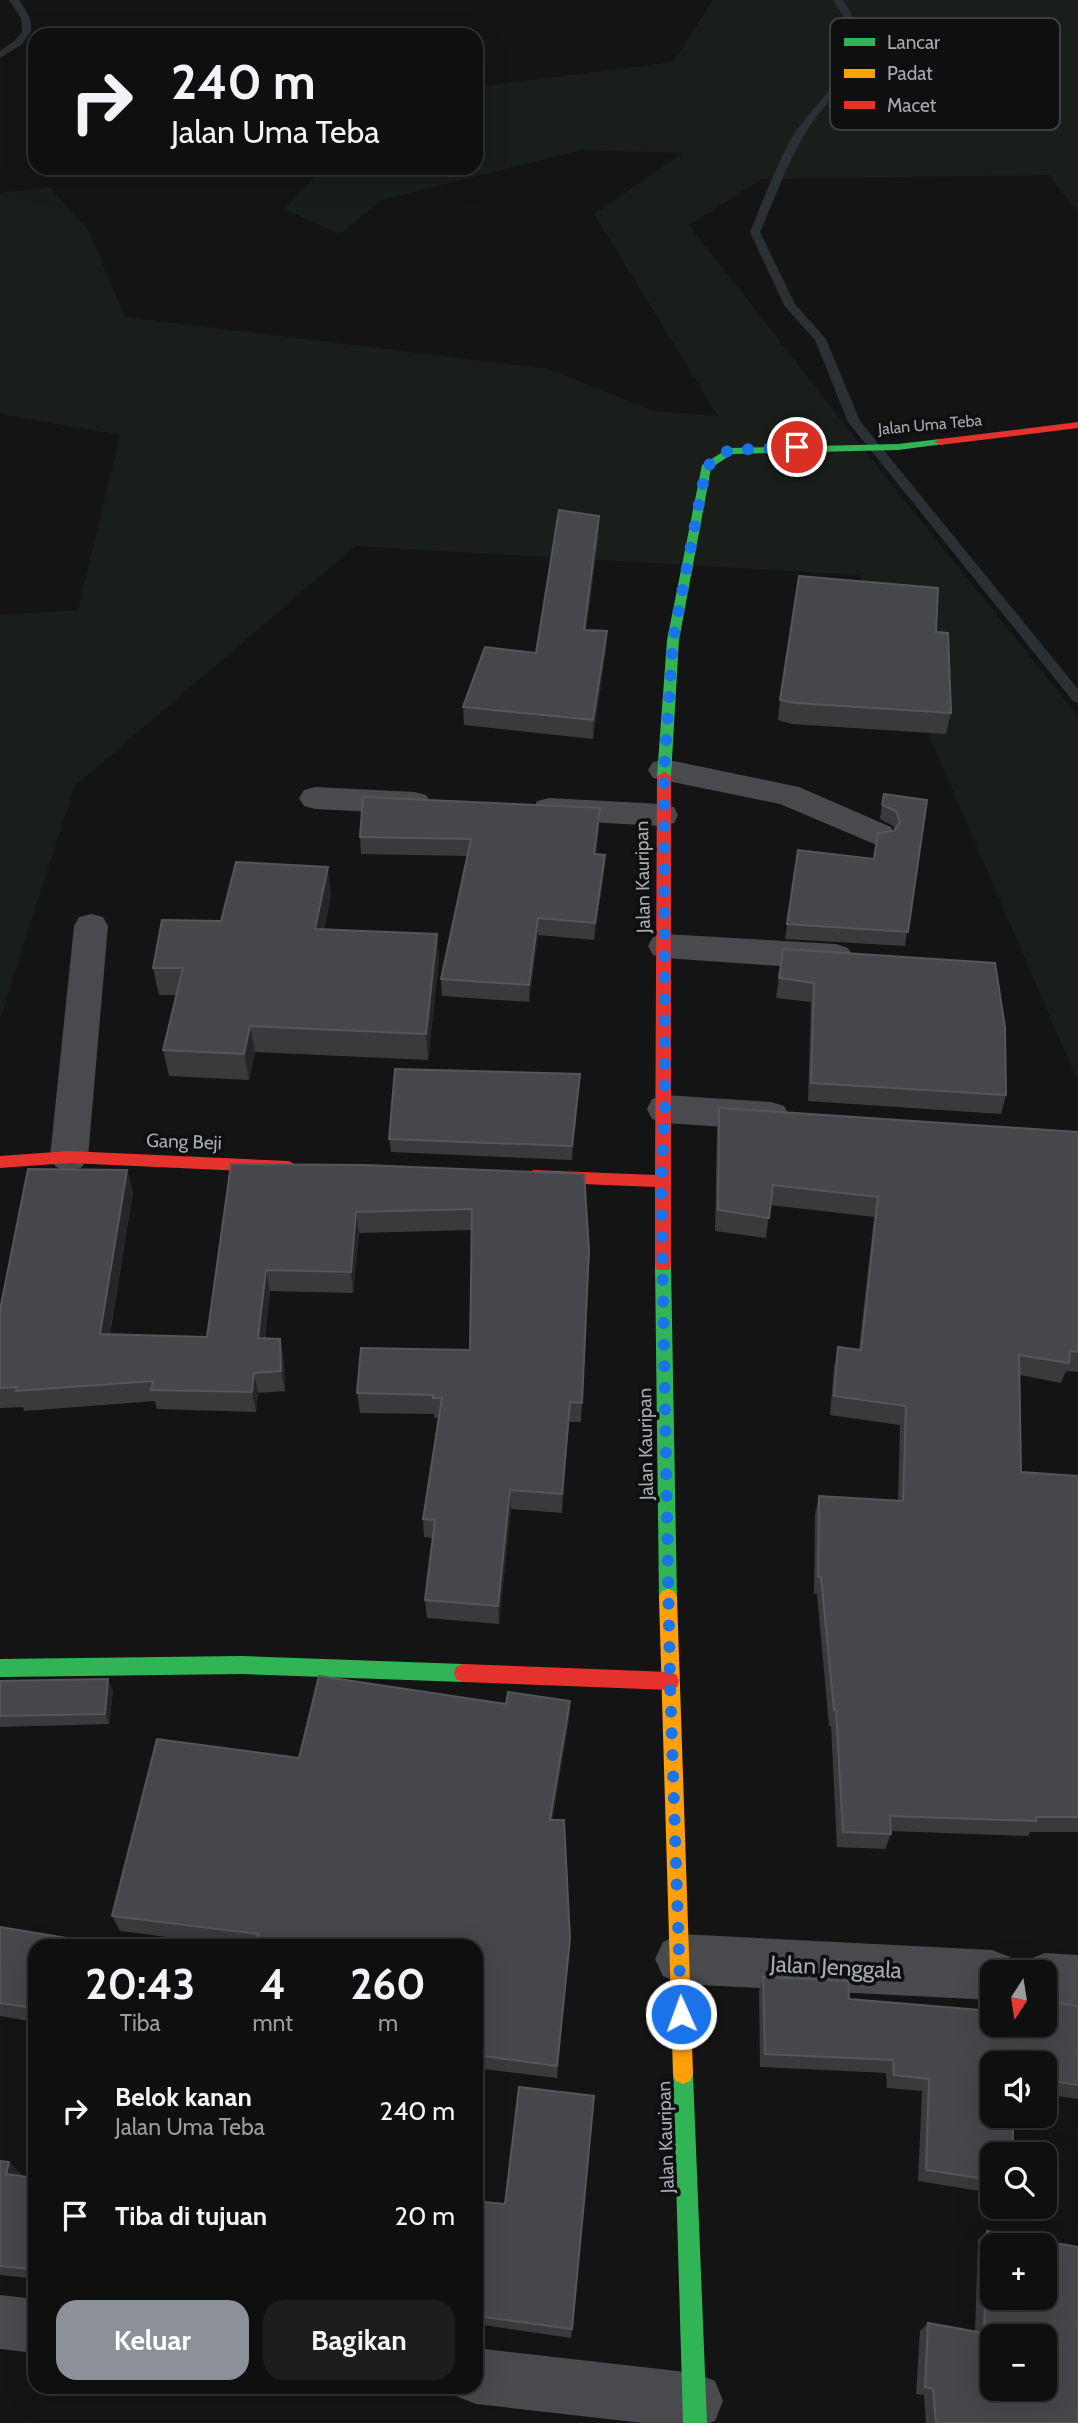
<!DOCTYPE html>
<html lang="id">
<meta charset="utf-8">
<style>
body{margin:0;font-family:Cabin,sans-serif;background:#1d1d1e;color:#f1f3f6;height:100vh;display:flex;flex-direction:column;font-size:26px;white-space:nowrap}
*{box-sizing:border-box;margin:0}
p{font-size:23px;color:#9b9c9f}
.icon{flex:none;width:38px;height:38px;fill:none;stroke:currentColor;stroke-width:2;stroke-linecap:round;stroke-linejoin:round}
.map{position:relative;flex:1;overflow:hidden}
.panel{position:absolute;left:28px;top:1939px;width:455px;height:455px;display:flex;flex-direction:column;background:#0f0f10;border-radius:21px;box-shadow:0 7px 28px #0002,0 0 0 2px #2f2f30}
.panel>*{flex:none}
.guide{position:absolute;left:28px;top:28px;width:455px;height:147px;border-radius:21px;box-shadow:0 7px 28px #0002,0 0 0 2px #2f2f30;background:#0f0f10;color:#f1f3f6;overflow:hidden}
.needle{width:46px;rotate:192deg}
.buttons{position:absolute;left:980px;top:1960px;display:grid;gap:14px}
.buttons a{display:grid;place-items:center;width:77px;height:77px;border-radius:14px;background:#0f0f10;box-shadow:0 7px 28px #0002,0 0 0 2px #2f2f30;font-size:35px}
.pin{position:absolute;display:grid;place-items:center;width:60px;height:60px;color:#fff;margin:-30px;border:4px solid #fff;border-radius:50%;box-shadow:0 2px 7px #0007}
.me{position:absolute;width:77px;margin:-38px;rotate:358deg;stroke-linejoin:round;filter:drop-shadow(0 0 5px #0008)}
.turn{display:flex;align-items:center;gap:24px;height:147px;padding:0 28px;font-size:32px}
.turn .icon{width:91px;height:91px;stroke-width:2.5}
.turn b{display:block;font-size:49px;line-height:60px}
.eta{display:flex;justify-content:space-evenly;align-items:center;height:119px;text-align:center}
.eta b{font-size:42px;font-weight:700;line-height:49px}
.action{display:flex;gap:14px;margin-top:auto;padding:14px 28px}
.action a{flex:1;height:80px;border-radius:21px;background:#8c9099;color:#fff;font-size:28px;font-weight:700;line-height:80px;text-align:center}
.action a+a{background:#1d1d1e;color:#f1f3f6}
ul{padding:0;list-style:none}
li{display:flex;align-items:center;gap:21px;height:105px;padding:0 28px}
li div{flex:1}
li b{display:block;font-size:26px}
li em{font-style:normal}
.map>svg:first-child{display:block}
</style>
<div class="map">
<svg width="1078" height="2423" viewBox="0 0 1078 2423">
<rect width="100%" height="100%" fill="#141415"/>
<path fill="#191e1a" d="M 713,0 L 1078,0 L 1078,213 L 1049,175 L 762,179 L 689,225 L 881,471 L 1078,716 L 1078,1082 L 860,575 L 355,546 L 74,787 L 0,1019 L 0,615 L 78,610 L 120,435 L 0,414 L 0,193 L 50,187 L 89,231 L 125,317 L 549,369 L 654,411 L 718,416 L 594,214 L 683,153 L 581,150 L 381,200 L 340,234 L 284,209 L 323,168 L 476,168 L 476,87 L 673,62 Z"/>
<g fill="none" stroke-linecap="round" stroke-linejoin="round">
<path fill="#2a3034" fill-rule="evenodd" d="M 9,0 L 19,0 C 26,10 33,19 31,32 L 21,45 L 0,58 L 0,51 L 14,41 L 22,32 L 21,18 Z
M 833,0 L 843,0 C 885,64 831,87 802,139 C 785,168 774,201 760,232 L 795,304 L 826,339 L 860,421 L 1078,689 L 1078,703 L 1073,701 L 848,422 L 815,340 L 784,305 L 750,232 C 763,201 775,168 791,139 C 808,111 839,87 848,55 C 854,33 845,17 833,0 Z"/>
<path fill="#494a4d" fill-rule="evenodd" d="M 664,759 L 799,787 L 891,827 L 895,835 L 891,843 L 879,846 L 780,804 L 653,778 L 648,770 L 653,762 Z
M 315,787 L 415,792 L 426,795 L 431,803 L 426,811 L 415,814 L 315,809 L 304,806 L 299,798 L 304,790 Z
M 549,798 L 662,804 L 674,807 L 678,815 L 674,823 L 662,826 L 549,820 L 537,817 L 533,809 L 537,801 Z
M 91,914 L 103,917 L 108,926 L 88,1157 L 82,1167 L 69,1172 L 56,1167 L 50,1157 L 74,926 L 79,917 Z
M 665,934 L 836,944 L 848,948 L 853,957 L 848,966 L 836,970 L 665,958 L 653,955 L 648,946 L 653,937 Z
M 665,1095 L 771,1102 L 784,1106 L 790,1116 L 784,1126 L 771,1130 L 665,1123 L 652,1119 L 647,1109 L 652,1099 Z
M 680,1934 L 992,1950 L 1010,1957 L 1016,1972 L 992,1972 L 992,2000 L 680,1984 L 663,1976 L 655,1959 L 663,1942 Z
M 1045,1953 L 1078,1955 L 1078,2005 L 1045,2003 L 1045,1972 L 1023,1972 L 1027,1960 Z
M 0,2295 L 35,2299 L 35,2353 L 0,2349 Z
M 476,2348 L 695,2373 L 715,2381 L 723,2401 L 715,2421 L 709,2423 L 643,2423 L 476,2404 L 456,2396 L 453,2387 L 476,2387 Z"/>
<path fill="#30b455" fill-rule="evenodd" d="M 940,439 L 944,440 L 944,444 L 898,450 L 732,454 L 711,468 L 679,640 L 671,776 L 664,780 L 659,779 L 657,776 L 667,640 L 702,465 L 729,448 L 898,444 Z
M 663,1258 L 669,1260 L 671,1265 L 677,1597 L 674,1603 L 668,1605 L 662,1603 L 659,1597 L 655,1265 L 657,1260 Z
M 242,1656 L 463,1664 L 470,1667 L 472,1673 L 470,1679 L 463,1682 L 242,1674 L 0,1677 L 0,1659 Z
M 683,2064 L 690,2067 L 693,2074 L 707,2423 L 683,2423 L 673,2074 L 676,2067 Z"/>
<path fill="#ff9f0a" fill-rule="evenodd" d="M 668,1589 L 674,1591 L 677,1597 L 693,2074 L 690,2081 L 683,2084 L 676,2081 L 673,2074 L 659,1597 L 662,1591 Z"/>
<path fill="#e5322d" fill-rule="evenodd" d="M 1078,422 L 1078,428 L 940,445 L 934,442 L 940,439 Z
M 664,772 L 671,776 L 671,1265 L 669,1270 L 657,1270 L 655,1265 L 655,1187 L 534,1182 L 529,1180 L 526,1176 L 529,1172 L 534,1170 L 655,1175 L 657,776 Z
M 69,1151 L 288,1161 L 293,1163 L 296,1167 L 293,1171 L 288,1173 L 69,1163 L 0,1168 L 0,1156 Z
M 463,1664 L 670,1672 L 677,1675 L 679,1681 L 677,1687 L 670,1690 L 463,1682 L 456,1679 L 454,1673 L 456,1667 Z"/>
</g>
<path fill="#3a3a3d" d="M 599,534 L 586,630 L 607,631 L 606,650 L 593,739 L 464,725 L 463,707 L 536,653 Z
M 936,632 L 951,713 L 946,734 L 792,724 L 778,720 L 780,700 Z
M 884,794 L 927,800 L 905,946 L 785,939 L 798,850 L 873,859 L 895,830 L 893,826 L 880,819 Z
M 600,808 L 599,826 L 596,855 L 605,855 L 604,872 L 594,940 L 538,935 L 529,1002 L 442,996 L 441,979 L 467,856 L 361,854 L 360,837 Z
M 331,894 L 324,930 L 437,934 L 439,961 L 428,1060 L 255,1052 L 249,1080 L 169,1076 L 163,1050 L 177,995 L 159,995 L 153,968 L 221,921 Z
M 783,949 L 1006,1095 L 1001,1114 L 808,1101 L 811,1002 L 776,998 Z
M 579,1088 L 572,1160 L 391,1152 L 389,1139 Z
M 719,1108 L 1078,1132 L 1078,1372 L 1066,1371 L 1061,1383 L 1020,1375 L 1021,1472 L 1078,1476 L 1078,1832 L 1030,1832 L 1028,1836 L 891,1831 L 891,1834 L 885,1849 L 837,1847 L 831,1726 L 829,1726 L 817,1594 L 814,1594 L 815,1514 L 819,1496 L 898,1501 L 900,1425 L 830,1415 L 834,1367 L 838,1347 L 859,1350 L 874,1217 L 770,1205 L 766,1238 L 715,1231 L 717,1129 Z
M 231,1164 L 365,1165 L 589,1249 L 581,1422 L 569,1422 L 562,1513 L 511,1509 L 499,1624 L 427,1618 L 425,1600 L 433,1538 L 424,1537 L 423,1519 L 438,1418 L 434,1418 L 434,1414 L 360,1413 L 357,1393 L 470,1350 L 472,1230 L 359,1233 L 353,1293 L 270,1291 L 265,1339 L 284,1359 L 285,1391 L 258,1393 L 256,1412 L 157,1409 L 155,1401 L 24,1411 L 23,1407 L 0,1408 L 0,1310 L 127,1170 L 133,1192 L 110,1334 L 207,1337 Z
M 0,1681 L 113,1690 L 109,1724 L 0,1727 Z
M 570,1701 L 569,1719 L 552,1820 L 570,1939 L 557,2078 L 476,2068 L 476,1946 L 238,1946 L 120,1931 L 112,1916 L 299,1758 L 506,1704 Z
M 0,1927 L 35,1946 L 35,2022 L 0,2016 Z
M 763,1977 L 849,1999 L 992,2025 L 1078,2006 L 1078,2099 L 1045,2094 L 1045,2063 L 992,2063 L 992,2193 L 918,2181 L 922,2091 L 887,2088 L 886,2073 L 760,2067 L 759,1991 Z
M 594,2096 L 571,2338 L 476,2324 L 476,2201 L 505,2204 Z
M 0,2161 L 9,2162 L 21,2174 L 21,2176 L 35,2178 L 35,2283 L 29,2278 L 0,2275 Z
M 987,2231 L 1078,2423 L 926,2423 L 924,2395 L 916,2394 L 920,2331 L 928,2323 L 975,2331 L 978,2240 Z"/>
<path fill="#262628" d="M 599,516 L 599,534 L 583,648 L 584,630 Z
M 607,631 L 606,650 L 593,739 L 593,720 Z
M 600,808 L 599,826 L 594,872 L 594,854 Z
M 605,855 L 604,872 L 594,940 L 595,923 Z
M 328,867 L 331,894 L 318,956 L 315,929 Z
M 538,918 L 538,935 L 529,1002 L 529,985 Z
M 437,934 L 439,961 L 428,1060 L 426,1034 Z
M 250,1026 L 255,1052 L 249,1080 L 244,1054 Z
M 580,1074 L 579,1088 L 572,1160 L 572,1146 Z
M 127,1170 L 133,1192 L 106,1354 L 100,1334 Z
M 356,1212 L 359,1233 L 353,1293 L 351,1272 Z
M 266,1270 L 270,1291 L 262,1359 L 258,1338 Z
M 280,1339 L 284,1359 L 285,1391 L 281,1371 Z
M 254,1373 L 258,1393 L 256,1412 L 252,1392 Z
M 570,1402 L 569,1422 L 562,1513 L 562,1494 Z
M 510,1490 L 511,1509 L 499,1624 L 498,1606 Z
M 108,1679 L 113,1690 L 109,1724 L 105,1714 Z
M 570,1701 L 569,1719 L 550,1836 L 550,1820 Z
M 570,1939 L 569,1953 L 557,2078 L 557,2066 Z
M 9,2162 L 21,2174 L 19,2186 L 6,2174 Z"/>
<path fill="#46474a" stroke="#55565a" stroke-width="2" fill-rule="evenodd" d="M 559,510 L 599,516 L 584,630 L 607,631 L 593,720 L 463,707 L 485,647 L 536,653 Z
M 799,576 L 938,588 L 936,632 L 948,633 L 951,713 L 795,703 L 780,700 Z
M 884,794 L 927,800 L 908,932 L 787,924 L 798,850 L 874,859 L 878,833 L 894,831 L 900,822 L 896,811 L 882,805 Z
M 363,797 L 600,808 L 594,854 L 605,855 L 595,923 L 538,918 L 529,985 L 441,979 L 471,839 L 360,837 Z
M 236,862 L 328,867 L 315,929 L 437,934 L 426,1034 L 250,1026 L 244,1054 L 163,1050 L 183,968 L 153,968 L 162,920 L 221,921 Z
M 783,949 L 995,963 L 1005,1027 L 1006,1095 L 811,1083 L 814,983 L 779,978 Z
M 395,1069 L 580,1074 L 572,1146 L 389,1139 Z
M 719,1108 L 1078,1132 L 1078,1352 L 1070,1351 L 1069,1363 L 1019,1355 L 1021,1472 L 1078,1476 L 1078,1817 L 1036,1817 L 1036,1821 L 890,1816 L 891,1834 L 843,1832 L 836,1710 L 834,1710 L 821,1577 L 818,1577 L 819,1496 L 903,1501 L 906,1406 L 834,1396 L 838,1347 L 861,1350 L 878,1197 L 773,1185 L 769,1218 L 718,1210 Z
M 231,1164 L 365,1165 L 584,1174 L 589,1249 L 582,1403 L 570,1402 L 562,1494 L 510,1490 L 498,1606 L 425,1600 L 435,1520 L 423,1519 L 442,1398 L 433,1398 L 433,1395 L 357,1393 L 361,1348 L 470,1350 L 472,1209 L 356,1212 L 351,1272 L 266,1270 L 258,1338 L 280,1339 L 281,1371 L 254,1373 L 252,1392 L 151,1390 L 153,1381 L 16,1391 L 17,1387 L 0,1388 L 0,1310 L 28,1169 L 127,1170 L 100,1334 L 207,1337 Z
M 319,1676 L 506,1704 L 508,1692 L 570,1701 L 550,1820 L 564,1820 L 570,1939 L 557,2066 L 476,2055 L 476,1946 L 256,1946 L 258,1934 L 112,1916 L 157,1739 L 299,1758 Z
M 108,1679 L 105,1714 L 0,1716 L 0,1681 Z
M 0,1927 L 79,1940 L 77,1946 L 35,1946 L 35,2008 L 0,2003 Z
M 763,1977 L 848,1981 L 849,1999 L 992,2011 L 992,2025 L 1045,2025 L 1045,2001 L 1078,2006 L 1078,2085 L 1045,2080 L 1045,2063 L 992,2063 L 992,2116 L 1013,2116 L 1013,2154 L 992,2154 L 992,2180 L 926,2170 L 929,2079 L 894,2075 L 893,2060 L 765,2054 Z
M 519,2087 L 594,2096 L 572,2329 L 476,2316 L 476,2201 L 505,2204 Z
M 0,2161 L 9,2162 L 6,2174 L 35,2178 L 35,2278 L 27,2277 L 29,2269 L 0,2266 Z
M 987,2231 L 1078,2247 L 1078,2423 L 936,2423 L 933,2389 L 925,2387 L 928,2323 L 984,2333 ZM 992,2245 L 1045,2245 L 1045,2298 L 992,2298 ZM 992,2336 L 1045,2336 L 1045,2389 L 992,2389 Z"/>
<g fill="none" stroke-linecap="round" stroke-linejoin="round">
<path stroke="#1a73e8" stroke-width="12" stroke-dasharray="0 21.6" d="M 681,2014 L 670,1681 L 661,1181 L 665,1109 L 664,771 L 673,640 L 706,467 L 729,450 L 797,447"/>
</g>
<g text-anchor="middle" stroke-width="7" stroke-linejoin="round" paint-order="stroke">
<g font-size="16" fill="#a7abb4" stroke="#0f0f10">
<text transform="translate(930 424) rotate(-5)" y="6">Jalan Uma Teba</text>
</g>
<g font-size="19" fill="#a7abb4" stroke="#0f0f10">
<text transform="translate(642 877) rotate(-91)" y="7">Jalan Kauripan</text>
<text transform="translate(184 1141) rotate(2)" y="7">Gang Beji</text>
<text transform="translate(645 1444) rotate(-91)" y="7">Jalan Kauripan</text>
<text transform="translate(665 2137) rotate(-92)" y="7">Jalan Kauripan</text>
</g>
<g font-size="23" fill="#a7abb4" stroke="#0f0f10">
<text transform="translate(836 1967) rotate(3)" y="8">Jalan Jenggala</text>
</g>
</g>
<rect x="830" y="18" width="230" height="112" rx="10" fill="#0f0f10" stroke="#3d3e41" stroke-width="2"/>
<rect x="844" y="38" width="31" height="8" fill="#30b455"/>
<rect x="844" y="69" width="31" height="9" fill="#ff9f0a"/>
<rect x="844" y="101" width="31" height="8" fill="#e5322d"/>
<g font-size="19" fill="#a7abb4">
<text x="887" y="49">Lancar</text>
<text x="887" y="80">Padat</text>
<text x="887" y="112">Macet</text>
</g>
</svg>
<div class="buttons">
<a><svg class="needle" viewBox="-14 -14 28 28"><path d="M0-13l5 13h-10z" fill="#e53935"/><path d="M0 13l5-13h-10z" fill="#9b9c9f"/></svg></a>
<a><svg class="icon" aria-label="sound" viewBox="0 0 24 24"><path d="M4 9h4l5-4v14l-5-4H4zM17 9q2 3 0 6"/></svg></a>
<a><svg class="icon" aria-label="search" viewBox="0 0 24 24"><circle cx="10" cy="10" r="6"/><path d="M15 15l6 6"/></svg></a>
<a>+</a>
<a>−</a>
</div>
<div class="pin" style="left:797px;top:447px;background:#d93025"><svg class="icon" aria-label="arrive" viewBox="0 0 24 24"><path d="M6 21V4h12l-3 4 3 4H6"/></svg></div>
<svg class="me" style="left:681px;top:2014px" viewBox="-20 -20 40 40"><circle r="17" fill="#1a73e8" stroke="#fff" stroke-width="3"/><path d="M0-11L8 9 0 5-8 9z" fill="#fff"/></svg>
<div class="guide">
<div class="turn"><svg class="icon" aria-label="right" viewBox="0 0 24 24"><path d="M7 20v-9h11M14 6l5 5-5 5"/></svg><div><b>240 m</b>Jalan Uma Teba</div></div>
</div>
<section class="panel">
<div class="eta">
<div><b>20:43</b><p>Tiba</p></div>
<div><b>4</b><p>mnt</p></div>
<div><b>260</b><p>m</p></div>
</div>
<ul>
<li><svg class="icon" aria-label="right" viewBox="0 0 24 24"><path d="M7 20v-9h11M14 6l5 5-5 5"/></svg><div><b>Belok kanan</b><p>Jalan Uma Teba</p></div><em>240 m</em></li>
<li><svg class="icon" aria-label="arrive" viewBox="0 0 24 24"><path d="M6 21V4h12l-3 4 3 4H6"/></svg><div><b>Tiba di tujuan</b></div><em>20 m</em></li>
</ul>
<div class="action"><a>Keluar</a><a>Bagikan</a></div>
</section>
</div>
